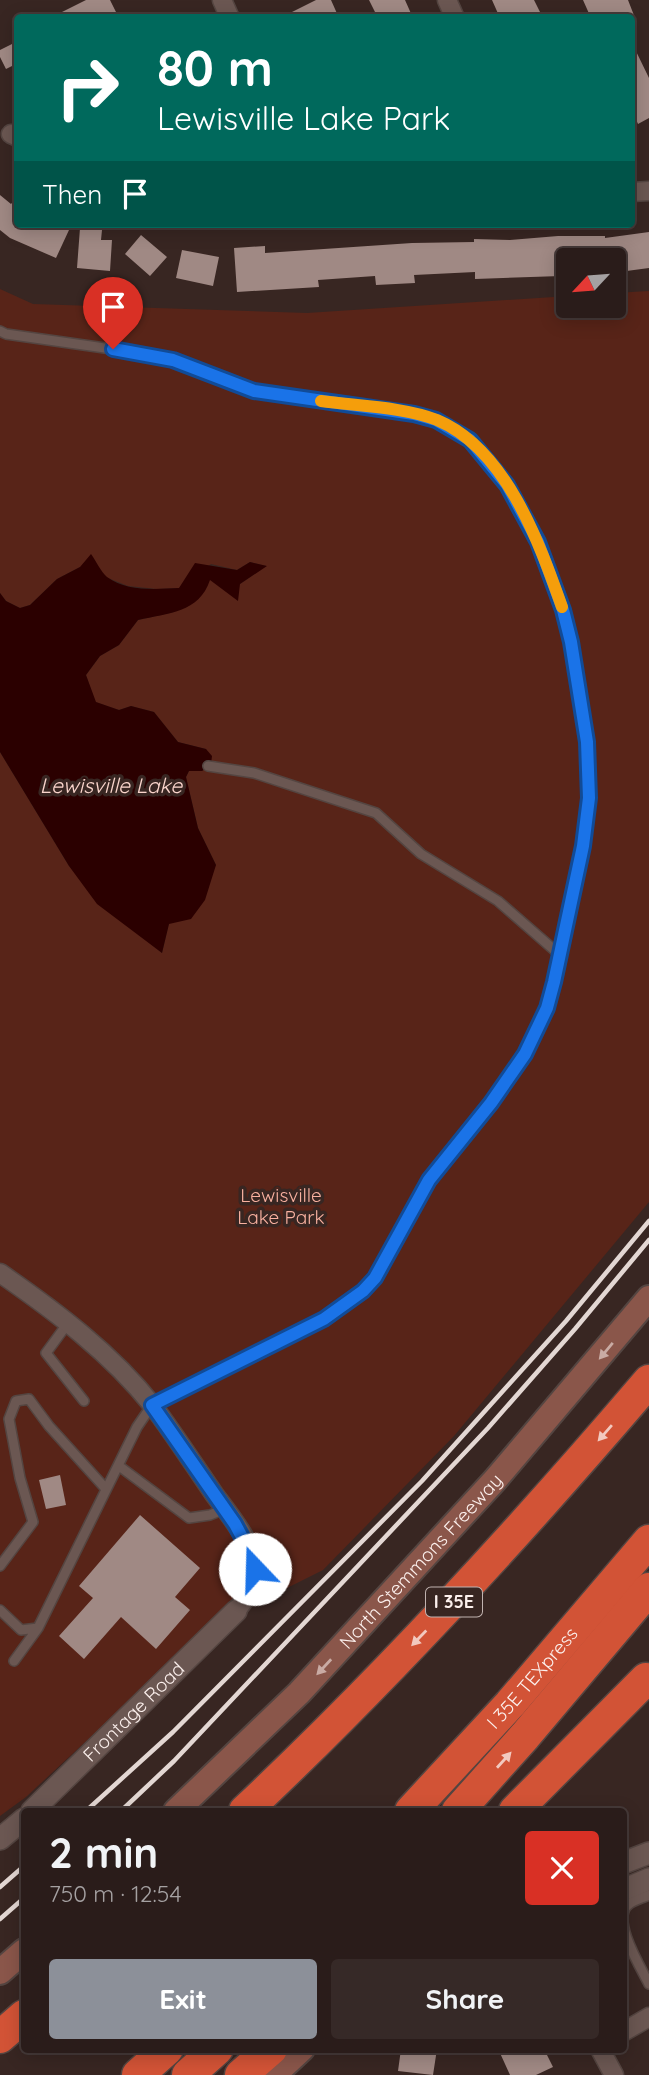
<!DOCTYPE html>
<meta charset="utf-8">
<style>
body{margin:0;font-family:Quicksand,sans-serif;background:#362927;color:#f1f3f6;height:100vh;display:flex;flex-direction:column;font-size:26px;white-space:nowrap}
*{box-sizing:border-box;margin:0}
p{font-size:23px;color:#a5a1a2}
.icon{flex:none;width:38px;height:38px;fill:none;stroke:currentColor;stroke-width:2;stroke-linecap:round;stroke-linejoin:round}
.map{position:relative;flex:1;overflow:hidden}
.panel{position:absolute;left:21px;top:1808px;width:606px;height:245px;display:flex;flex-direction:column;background:#2a1c1a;border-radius:7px;box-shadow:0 4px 18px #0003,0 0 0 2px #463a39}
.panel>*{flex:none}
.guide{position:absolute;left:14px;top:14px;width:621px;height:214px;border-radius:7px;box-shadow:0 4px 18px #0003,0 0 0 2px #463a39;background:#00695c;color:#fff;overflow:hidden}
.needle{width:46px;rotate:244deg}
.tools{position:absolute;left:556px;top:248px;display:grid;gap:14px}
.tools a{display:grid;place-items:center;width:70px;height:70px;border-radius:7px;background:#2a1c1a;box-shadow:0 4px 18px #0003,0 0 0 2px #463a39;font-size:35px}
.pin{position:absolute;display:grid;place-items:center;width:60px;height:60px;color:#fff;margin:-72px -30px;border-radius:50% 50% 50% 0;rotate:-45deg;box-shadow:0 0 7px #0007}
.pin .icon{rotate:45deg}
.me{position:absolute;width:77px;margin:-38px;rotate:339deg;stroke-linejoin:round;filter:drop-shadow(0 0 5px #0008)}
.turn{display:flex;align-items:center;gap:24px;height:147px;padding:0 28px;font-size:32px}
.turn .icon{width:91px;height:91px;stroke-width:2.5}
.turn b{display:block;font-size:49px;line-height:60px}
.then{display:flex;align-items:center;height:66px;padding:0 28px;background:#0003;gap:14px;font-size:26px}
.round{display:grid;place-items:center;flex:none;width:74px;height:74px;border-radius:7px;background:#362927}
.headline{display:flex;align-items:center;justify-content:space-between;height:119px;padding:0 28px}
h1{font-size:42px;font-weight:700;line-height:52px}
.action{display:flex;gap:14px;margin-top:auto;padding:14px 28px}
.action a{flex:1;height:80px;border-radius:7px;background:#8c9099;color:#fff;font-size:28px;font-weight:700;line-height:80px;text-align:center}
.action a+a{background:#362927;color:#f1f3f6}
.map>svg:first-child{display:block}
</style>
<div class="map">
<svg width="649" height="2075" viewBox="0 0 649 2075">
<rect width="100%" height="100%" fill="#382622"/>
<path fill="#582418" d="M 0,289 L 33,304 L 307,313 L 569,296 L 569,306 L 614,306 L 614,293 L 649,291 L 649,1202 L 454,1436 L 323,1570 L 209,1627 L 26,1797 L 0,1816 L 0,752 L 69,866 L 129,926 L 162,953 L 169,923 L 216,865 L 198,828 L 186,777 L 189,771 L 202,771 L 211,764 L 206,749 L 178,742 L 154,712 L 131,706 L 119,710 L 95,702 L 86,675 L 100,656 L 119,645 L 138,620 L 174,612 L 210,579 L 240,584 L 266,566 L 250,562 L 237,570 L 211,564 L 179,588 L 157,589 L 128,586 L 80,567 L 57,579 L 30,605 L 20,608 L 6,601 L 0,593 Z"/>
<path fill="#2b0000" d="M 91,554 C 96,561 101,572 107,577 C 127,592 156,589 179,588 L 195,563 L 237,570 L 250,562 L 267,566 L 240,584 L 238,601 L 210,580 C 199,613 168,613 138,620 L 119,645 L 100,656 L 86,675 L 96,702 L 119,710 L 131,706 L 154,712 L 178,742 L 206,749 L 212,756 L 211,764 L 202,771 L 189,771 L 186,777 L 198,828 L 216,865 L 205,900 L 191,919 L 169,924 L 162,953 L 97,904 L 69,866 L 0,752 L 0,593 L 6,601 L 20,608 L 30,605 L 57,579 L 80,567 Z"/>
<path fill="#a08984" d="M 86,0 L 110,0 L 117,14 L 110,18 L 50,18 Z
M 316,0 L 331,0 L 339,18 L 280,18 Z
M 369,0 L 405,0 L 413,18 L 378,18 Z
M 492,0 L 534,0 L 543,18 L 500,18 Z
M 583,0 L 628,0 L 635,18 L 591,18 Z
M 18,41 L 18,63 L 6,69 L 0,57 L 0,50 Z
M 632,43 L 649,78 L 649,118 L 638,124 L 632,110 Z
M 0,195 L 11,204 L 18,196 L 18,224 L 57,224 L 69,230 L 56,258 L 10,238 L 0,230 Z
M 80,228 L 102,230 L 101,240 L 112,240 L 110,271 L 77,268 Z
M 649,232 L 649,268 L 619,272 L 618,261 L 569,261 L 569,272 L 561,272 L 561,276 L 475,279 L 475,272 L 414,275 L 415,283 L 376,285 L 375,276 L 318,280 L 319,287 L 237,292 L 234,248 L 265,246 L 265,253 L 412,243 L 474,242 L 474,239 L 510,240 L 558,236 L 605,236 L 605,238 Z
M 141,235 L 167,257 L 150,276 L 125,254 Z
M 182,250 L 219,257 L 213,286 L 176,278 Z
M 60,1475 L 66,1505 L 46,1509 L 39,1480 Z
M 140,1515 L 200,1568 L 175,1597 L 190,1610 L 156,1649 L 121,1617 L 84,1659 L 59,1636 L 93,1598 L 79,1586 Z
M 401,2049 L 437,2049 L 433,2075 L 398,2071 Z
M 508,2049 L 544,2049 L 553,2067 L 536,2075 L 510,2075 L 500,2053 Z"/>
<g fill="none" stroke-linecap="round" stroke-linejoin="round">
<defs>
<path id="service" d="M 0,331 L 6,334 L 140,353 L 173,360 L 228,383 L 276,395 L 414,414 C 428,418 442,421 454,429 C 495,453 527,514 544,557 C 571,627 594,725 588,800 C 586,841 576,881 568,920 C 558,968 549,1014 524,1056 C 497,1102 457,1138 428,1182 C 413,1204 401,1228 389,1251 C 384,1261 380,1271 374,1279 C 360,1296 342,1307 324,1319 L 152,1405 L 137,1427 L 38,1628 L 21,1630 L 0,1610
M 208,766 L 254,773 L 376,813 L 421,854 L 498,901 L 560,955
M 68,1323 L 46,1353 L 84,1401
M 119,1466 L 189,1518 L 210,1515 L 225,1509
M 0,1566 L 33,1522 L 20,1478 L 9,1419 L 16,1401 L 29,1399 L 49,1426 L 106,1489
M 14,1661 L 38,1628
M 649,1895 C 643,1898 633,1900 628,1905 C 611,1920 641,1968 649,1984"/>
<path id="minor" d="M 222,0 L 230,18
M 447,0 L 455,18
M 11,134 L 18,137
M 632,192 L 649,191
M 0,1273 C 55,1311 111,1353 153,1406 C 174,1434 194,1465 214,1494 C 228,1513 254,1544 255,1568 C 255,1585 246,1599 236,1611
M 623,2032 L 649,2017
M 600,2049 L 614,2075"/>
<g id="tertiary">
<path id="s1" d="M 32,1811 L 236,1611"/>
<path d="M 0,1839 L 24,1819"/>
<path d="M 623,1863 L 649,1853"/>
<path d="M 623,1890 L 649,1879"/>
</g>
<g id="secondary">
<path id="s2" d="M 176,1811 L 299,1693 L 495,1480 L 649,1298"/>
<path d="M 0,1972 L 24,1951"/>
<path d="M 274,2075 L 302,2049"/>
</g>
<g id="motorway">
<path d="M 245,1811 C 388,1676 521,1531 649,1381"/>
<path id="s3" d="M 411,1811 L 510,1704 L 649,1541"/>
<path d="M 458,1811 L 525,1736 L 649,1589"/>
<path d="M 515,1811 L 646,1679"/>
<path d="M 0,2037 L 24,2016"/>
<path d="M 138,2075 L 167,2049"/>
<path d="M 188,2075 L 217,2049"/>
<path d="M 241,2075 L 271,2049"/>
</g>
</defs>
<use href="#service" stroke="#544541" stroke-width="12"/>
<use href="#minor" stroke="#544541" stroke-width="21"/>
<use href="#tertiary" stroke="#544541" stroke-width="24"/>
<use href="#secondary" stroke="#544541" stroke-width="28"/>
<use href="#motorway" stroke="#544541" stroke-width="35"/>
<use href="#service" stroke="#6b5752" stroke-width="9"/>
<use href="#minor" stroke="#6b5752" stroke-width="18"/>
<use href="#tertiary" stroke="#6b5752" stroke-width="21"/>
<use href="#secondary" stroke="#8a564a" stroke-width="24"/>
<use href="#motorway" stroke="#d25336" stroke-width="32"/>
<path stroke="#e3d7d3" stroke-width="4.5" d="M 86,1811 L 173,1732 L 422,1481 L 566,1321 L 649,1221
M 121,1811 L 174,1761 L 488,1428 L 575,1329 L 649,1240
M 0,1887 L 24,1866
M 0,1919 L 24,1898"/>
</g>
<defs><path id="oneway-solid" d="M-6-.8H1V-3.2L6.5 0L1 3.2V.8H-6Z" transform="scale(1.75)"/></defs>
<g fill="#c9aba4">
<use href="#oneway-solid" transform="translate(606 1351) rotate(130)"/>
<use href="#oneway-solid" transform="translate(324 1667) rotate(133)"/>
</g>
<g fill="#f2c9bf">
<use href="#oneway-solid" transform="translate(605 1433) rotate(131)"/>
<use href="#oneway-solid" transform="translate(419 1638) rotate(134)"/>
<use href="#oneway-solid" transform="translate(504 1760) rotate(-48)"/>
</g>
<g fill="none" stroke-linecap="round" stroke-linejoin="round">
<defs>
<path id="route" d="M 113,349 L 173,360 L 254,391 L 414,414 L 436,420 L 470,440 L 507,485 L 538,542 L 563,610 L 571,642 L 587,742 L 589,798 L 583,846 L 554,982 L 547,1008 L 525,1054 L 491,1103 L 429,1180 L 375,1278 L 363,1291 L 324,1319 L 152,1405 L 235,1524 L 252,1556 L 255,1569"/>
</defs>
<use href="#route" stroke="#114b97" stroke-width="18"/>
<use href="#route" stroke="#1a73e8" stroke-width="12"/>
<path stroke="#f59e0b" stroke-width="12" d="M 321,401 C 357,406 404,407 437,420 C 506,449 539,542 562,607"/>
</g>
<g text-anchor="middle" stroke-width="7" stroke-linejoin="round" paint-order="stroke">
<rect fill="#382622" stroke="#c1b3b0" stroke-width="2" x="426" y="1587.5" width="56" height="29" rx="5"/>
<g font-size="18" font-weight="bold" fill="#fcf0ed">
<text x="454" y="1608">I 35E</text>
</g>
<g font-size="19" fill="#f9b1a0" stroke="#382622">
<text x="281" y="1202">Lewisville<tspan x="281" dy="22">Lake Park</tspan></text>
</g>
<g font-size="19" fill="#fcf0ed" stroke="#382622">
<text dy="7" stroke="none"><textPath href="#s2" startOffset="350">North Stemmons Freeway</textPath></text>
<text dy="7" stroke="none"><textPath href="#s3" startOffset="180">I 35E TEXpress</textPath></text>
<text dy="7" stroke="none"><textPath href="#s1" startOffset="142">Frontage Road</textPath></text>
</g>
<g font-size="21" font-style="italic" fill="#fbd5cc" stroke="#382622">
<text x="111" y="793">Lewisville Lake</text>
</g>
</g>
</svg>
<div class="tools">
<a><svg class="needle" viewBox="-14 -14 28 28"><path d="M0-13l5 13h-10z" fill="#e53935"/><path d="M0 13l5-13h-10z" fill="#a5a1a2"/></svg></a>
</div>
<div class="pin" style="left:113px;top:349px;background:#d93025"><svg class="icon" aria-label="arrive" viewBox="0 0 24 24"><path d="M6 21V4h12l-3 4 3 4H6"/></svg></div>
<svg class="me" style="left:255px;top:1569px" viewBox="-20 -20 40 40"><circle r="19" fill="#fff"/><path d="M0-13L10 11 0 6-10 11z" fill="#1a73e8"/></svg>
<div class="guide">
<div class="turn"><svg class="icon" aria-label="right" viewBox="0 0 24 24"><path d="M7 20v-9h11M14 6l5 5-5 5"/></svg><div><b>80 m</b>Lewisville Lake Park</div></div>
<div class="then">Then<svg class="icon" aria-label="arrive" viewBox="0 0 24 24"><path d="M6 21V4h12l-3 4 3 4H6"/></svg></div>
</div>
<section class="panel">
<div class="headline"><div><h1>2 min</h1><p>750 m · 12:54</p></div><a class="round" style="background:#d93025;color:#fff"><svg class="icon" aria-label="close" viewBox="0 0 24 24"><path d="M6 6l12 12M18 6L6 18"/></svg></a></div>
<div class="action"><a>Exit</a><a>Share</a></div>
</section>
</div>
